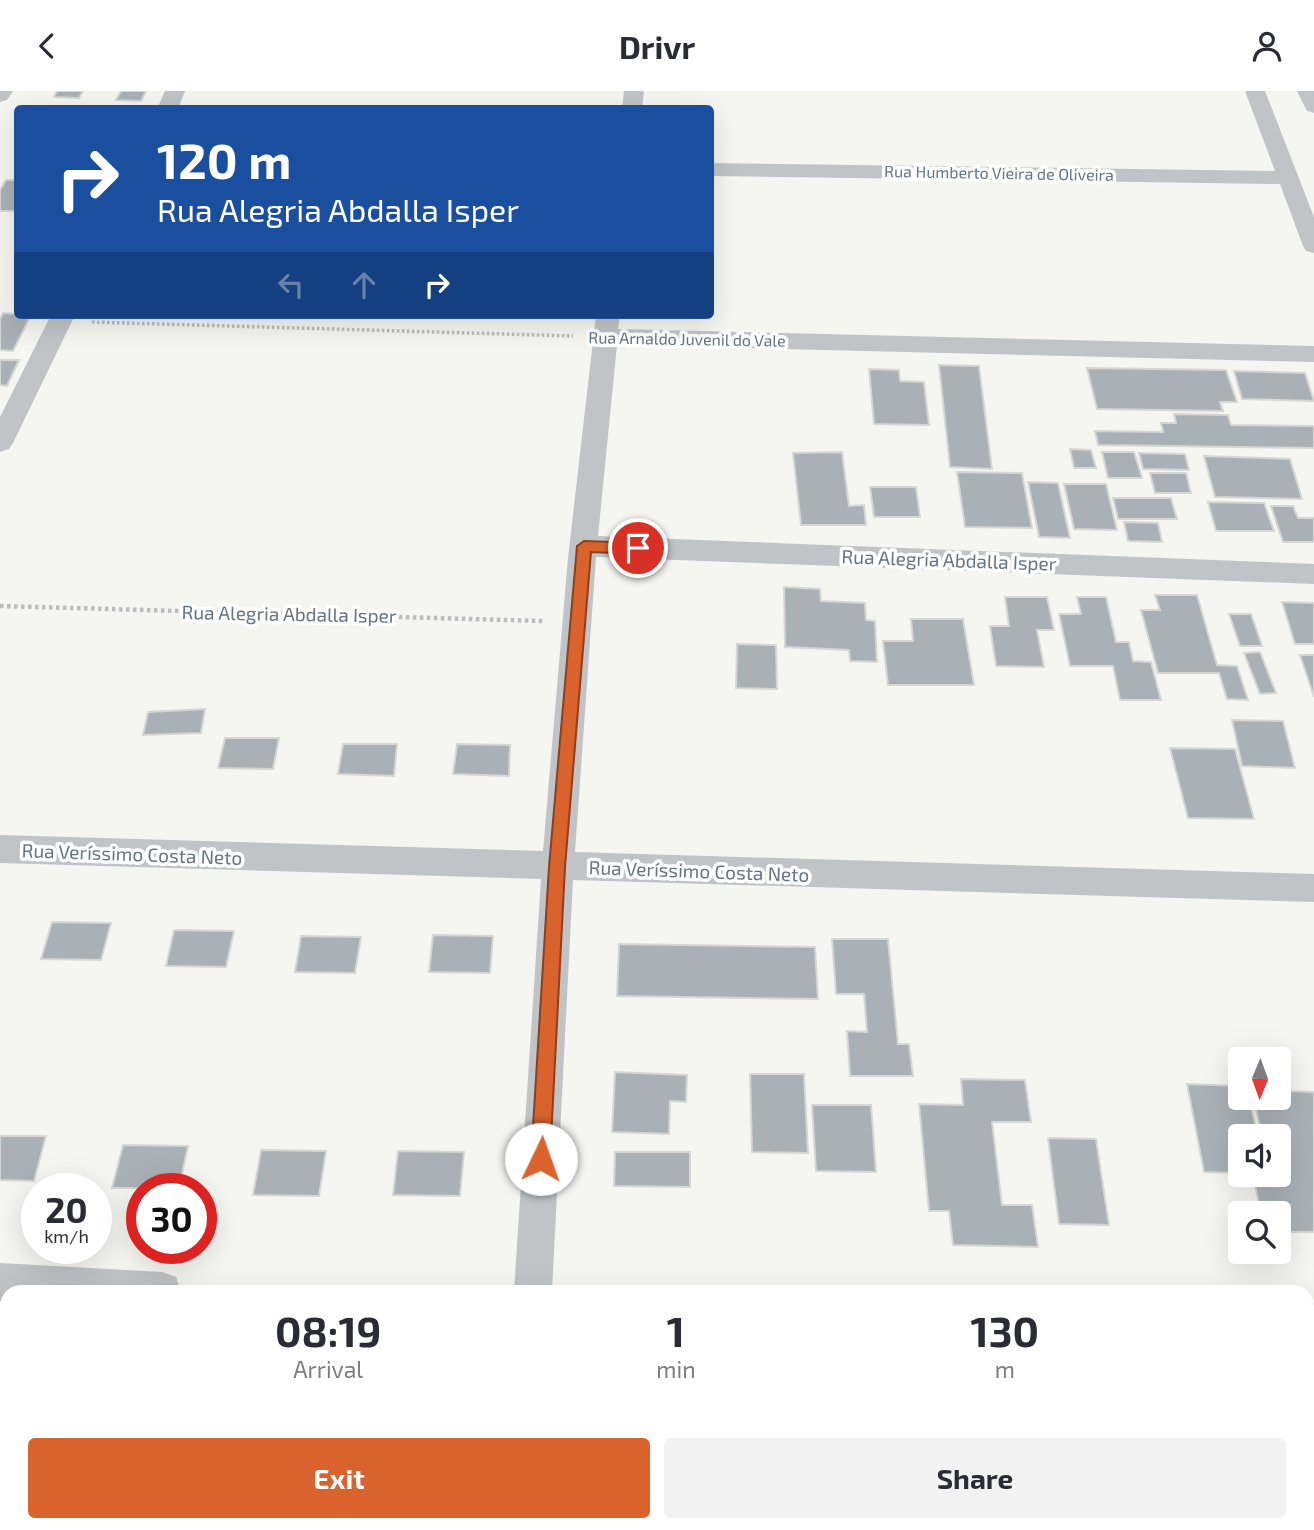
<!DOCTYPE html>
<meta charset="utf-8">
<style>
body{margin:0;font-family:"Exo 2",sans-serif;background:#f2f2f3;color:#2b2b33;height:100vh;display:flex;flex-direction:column;font-size:26px;white-space:nowrap}
*{box-sizing:border-box;margin:0}
p{font-size:23px;color:#7c7c81}
.icon{flex:none;width:38px;height:38px;fill:none;stroke:currentColor;stroke-width:2;stroke-linecap:round;stroke-linejoin:round}
.map{position:relative;flex:1;overflow:hidden}
.sheet{position:absolute;left:0px;top:1194px;width:1314px;height:247px;display:flex;flex-direction:column;background:#fff;border-radius:21px 21px 0 0;box-shadow:0 7px 28px #0002}
.sheet>*{flex:none}
.guide{position:absolute;left:14px;top:14px;width:700px;height:214px;border-radius:7px;box-shadow:0 7px 28px #0002;background:#1a4fa0;color:#fff;overflow:hidden}
.needle{width:46px;rotate:181deg}
.controls{position:absolute;left:1228px;top:956px;display:grid;gap:14px}
.controls a{display:grid;place-items:center;width:63px;height:63px;border-radius:7px;background:#fff;box-shadow:0 7px 28px #0002;font-size:35px}
.speed{position:absolute;left:21px;top:1082px;display:flex;gap:14px;font-size:35px;font-weight:700;text-align:center}
.speed>*{display:grid;place-content:center;width:91px;height:91px;border-radius:50%;background:#fff;box-shadow:0 7px 28px #0002;line-height:1}
.speed small{font-size:18px;font-weight:400}
.speed .limit{border:10px solid #d22;background:#fff;color:#111}
.pin{position:absolute;display:grid;place-items:center;width:60px;height:60px;color:#fff;margin:-30px;border:4px solid #fff;border-radius:50%;box-shadow:0 2px 7px #0007}
.me{position:absolute;width:77px;margin:-38px;rotate:3deg;stroke-linejoin:round;filter:drop-shadow(0 0 5px #0008)}
.turn{display:flex;align-items:center;gap:24px;height:147px;padding:0 28px;font-size:32px}
.turn .icon{width:91px;height:91px;stroke-width:2.5}
.turn b{display:block;font-size:49px;line-height:60px}
.lanes{display:flex;align-items:center;height:66px;padding:0 28px;background:#0003;justify-content:center;gap:35px;direction:ltr}
.lanes .off{opacity:.35}
.eta{display:flex;justify-content:space-evenly;align-items:center;height:119px;text-align:center}
.eta b{font-size:42px;font-weight:700;line-height:49px}
.action{display:flex;gap:14px;margin-top:auto;padding:14px 28px}
.action a{flex:1;height:80px;border-radius:7px;background:#d9622d;color:#fff;font-size:28px;font-weight:700;line-height:80px;text-align:center}
.action a+a{background:#f2f2f3;color:#2b2b33}
header{display:flex;justify-content:space-between;align-items:center;height:91px;padding:0 28px;background:#fff;font-size:32px;font-weight:700}
.map>svg:first-child{display:block}
</style>
<header><svg class="icon" aria-label="back" viewBox="0 0 24 24"><path d="M15 5l-7 7 7 7"/></svg>Drivr<svg class="icon" aria-label="person" viewBox="0 0 24 24"><circle cx="12" cy="8" r="4"/><path d="M4 21q1-7 8-7t8 7"/></svg></header>
<div class="map">
<svg width="1314" height="1439" viewBox="0 0 1314 1439">
<rect width="100%" height="100%" fill="#f5f5f2"/>
<path fill="#aab1b6" stroke="#d6d6d4" stroke-width="2" d="M 57,0 L 83,0 L 79,7 L 54,6 Z
M 121,0 L 146,0 L 141,10 L 116,9 Z
M 6,89 L 18,89 L 15,120 L 0,120 L 0,99 Z
M 3,222 L 31,224 L 13,260 L 0,259 L 0,228 Z
M 0,269 L 19,269 L 7,295 L 0,294 Z
M 939,274 L 979,275 L 992,378 L 950,376 Z
M 1087,277 L 1226,279 L 1237,311 L 1220,311 L 1223,320 L 1097,318 Z
M 869,278 L 899,279 L 900,290 L 924,291 L 929,334 L 874,333 Z
M 1234,280 L 1305,282 L 1314,310 L 1242,308 Z
M 1174,323 L 1228,324 L 1231,334 L 1314,335 L 1314,357 L 1098,354 L 1095,340 L 1163,341 L 1161,332 L 1176,332 Z
M 1070,358 L 1091,359 L 1096,377 L 1074,377 Z
M 842,361 L 849,415 L 864,414 L 866,434 L 801,434 L 793,362 Z
M 1102,361 L 1134,361 L 1142,387 L 1108,387 Z
M 1139,362 L 1185,363 L 1189,379 L 1143,378 Z
M 1204,365 L 1290,368 L 1302,408 L 1215,406 Z
M 957,381 L 1022,382 L 1032,437 L 965,436 Z
M 1150,382 L 1186,382 L 1191,402 L 1155,402 Z
M 1028,391 L 1058,392 L 1070,447 L 1039,446 Z
M 1064,393 L 1106,393 L 1117,439 L 1074,438 Z
M 870,396 L 916,396 L 920,426 L 874,426 Z
M 1113,407 L 1171,407 L 1177,428 L 1118,428 Z
M 1208,411 L 1264,412 L 1274,440 L 1216,440 Z
M 1271,415 L 1293,415 L 1298,427 L 1314,427 L 1314,451 L 1283,451 Z
M 1124,431 L 1158,432 L 1162,451 L 1128,450 Z
M 784,496 L 820,498 L 821,510 L 865,512 L 866,529 L 875,530 L 877,571 L 850,570 L 849,559 L 785,556 Z
M 1155,504 L 1197,504 L 1217,574 L 1237,575 L 1248,609 L 1227,608 L 1219,582 L 1158,582 L 1141,519 L 1160,519 Z
M 1005,506 L 1047,506 L 1054,539 L 1037,539 L 1044,576 L 996,575 L 990,535 L 1009,535 Z
M 1077,506 L 1106,506 L 1116,551 L 1129,551 L 1133,570 L 1151,571 L 1161,609 L 1120,609 L 1113,575 L 1070,575 L 1059,523 L 1081,523 Z
M 1282,511 L 1314,512 L 1314,553 L 1295,553 Z
M 1229,523 L 1251,523 L 1262,555 L 1240,555 Z
M 911,528 L 963,528 L 974,594 L 888,594 L 883,550 L 913,550 Z
M 737,553 L 776,554 L 777,598 L 736,597 Z
M 1260,561 L 1276,602 L 1260,603 L 1244,562 Z
M 1300,564 L 1314,564 L 1314,606 Z
M 205,618 L 201,642 L 143,644 L 148,621 Z
M 1232,629 L 1283,630 L 1295,677 L 1242,675 Z
M 225,647 L 279,647 L 273,678 L 218,677 Z
M 343,653 L 397,653 L 394,685 L 338,683 Z
M 457,653 L 510,654 L 509,685 L 453,683 Z
M 1170,657 L 1235,658 L 1254,728 L 1188,727 Z
M 52,831 L 111,832 L 101,869 L 41,868 Z
M 174,839 L 234,840 L 226,876 L 166,875 Z
M 433,844 L 493,845 L 490,882 L 429,881 Z
M 301,845 L 361,846 L 355,882 L 295,881 Z
M 832,848 L 888,848 L 898,953 L 909,953 L 913,985 L 850,985 L 847,940 L 867,941 L 864,903 L 836,903 Z
M 619,853 L 815,856 L 818,908 L 617,905 Z
M 615,981 L 687,984 L 686,1011 L 670,1010 L 669,1043 L 612,1041 Z
M 750,983 L 804,983 L 808,1062 L 752,1061 Z
M 961,988 L 1025,989 L 1031,1031 L 992,1031 L 1002,1114 L 1032,1114 L 1038,1156 L 953,1154 L 949,1120 L 929,1120 L 919,1013 L 963,1014 Z
M 1187,993 L 1241,995 L 1241,1006 L 1249,1006 L 1258,1045 L 1241,1045 L 1241,1082 L 1204,1081 Z
M 1279,1000 L 1314,1001 L 1314,1141 L 1279,1141 L 1279,1122 L 1261,1122 L 1254,1090 L 1273,1089 L 1272,1083 L 1279,1083 L 1279,1045 L 1262,1045 L 1253,1006 L 1279,1006 Z
M 812,1014 L 871,1014 L 876,1081 L 816,1080 Z
M 0,1045 L 46,1045 L 34,1090 L 0,1089 Z
M 1048,1047 L 1096,1048 L 1109,1134 L 1059,1133 Z
M 123,1054 L 188,1055 L 179,1097 L 112,1097 Z
M 261,1059 L 326,1060 L 319,1105 L 253,1104 Z
M 398,1060 L 464,1061 L 460,1105 L 393,1104 Z
M 615,1061 L 690,1061 L 690,1096 L 614,1095 Z
M 1307,1276 L 1314,1276 L 1314,1295 L 1310,1295 Z
M 671,1433 L 725,1433 L 725,1439 L 671,1439 Z
M 1145,1433 L 1207,1433 L 1208,1437 L 1146,1436 Z"/>
<g fill="none" stroke-linecap="round" stroke-linejoin="round">
<path stroke="#babcbe" stroke-width="3.5" stroke-dasharray="2.5 2.5" stroke-linecap="butt" d="M 92,231 L 573,245"/>
<path stroke="#babcbe" stroke-width="4.5" stroke-dasharray="3.5 3.5" stroke-linecap="butt" d="M 0,515 L 543,530"/>
<path fill="#c0c4c7" fill-rule="evenodd" d="M 0,0 L 13,0 L 7,9 L 0,11 Z
M 165,0 L 185,0 L 178,18 L 157,18 Z
M 624,0 L 644,0 L 642,18 L 622,18 Z
M 1245,0 L 1265,0 L 1314,126 L 1314,162 L 1306,160 L 1303,155 L 1280,93 L 710,85 L 710,72 L 1275,80 Z
M 1297,0 L 1314,0 L 1314,22 L 1307,20 Z
M 51,224 L 75,224 L 13,352 L 9,358 L 0,361 L 0,326 Z
M 596,224 L 620,224 L 618,238 L 1314,255 L 1314,271 L 617,254 L 598,445 L 1314,473 L 1314,493 L 596,466 L 575,761 L 1314,783 L 1314,811 L 573,789 L 552,1200 L 514,1200 L 541,788 L 0,772 L 0,744 L 543,760 L 568,467 Z
M 0,1172 L 162,1181 L 176,1186 L 181,1200 L 7,1200 L 7,1211 L 0,1210 Z
M 1307,1211 L 1314,1211 L 1314,1251 L 1307,1251 Z
M 489,1433 L 531,1433 L 530,1439 L 488,1439 Z"/>
</g>
<path fill="#d9622d" stroke="#8d401d" stroke-width="2" d="M 584,450 L 638,452 L 645,457 L 638,463 L 591,461 L 565,776 L 550,1068 L 547,1074 L 541,1077 L 534,1074 L 531,1068 L 549,776 L 577,455 Z"/>
<g text-anchor="middle" stroke-width="7" stroke-linejoin="round" paint-order="stroke">
<g font-size="16" fill="#667381" stroke="#fff">
<text transform="translate(999 82) rotate(1)" y="6">Rua Humberto Vieira de Oliveira</text>
<text transform="translate(687 248) rotate(1)" y="6">Rua Arnaldo Juvenil do Vale</text>
</g>
<g font-size="19" fill="#667381" stroke="#fff">
<text transform="translate(949 469) rotate(2)" y="7">Rua Alegria Abdalla Isper</text>
<text transform="translate(289 523) rotate(1)" y="7">Rua Alegria Abdalla Isper</text>
<text transform="translate(132 763) rotate(2)" y="7">Rua Veríssimo Costa Neto</text>
<text transform="translate(699 780) rotate(2)" y="7">Rua Veríssimo Costa Neto</text>
</g>
</g>
</svg>
<div class="controls">
<a><svg class="needle" viewBox="-14 -14 28 28"><path d="M0-13l5 13h-10z" fill="#e53935"/><path d="M0 13l5-13h-10z" fill="#7c7c81"/></svg></a>
<a><svg class="icon" aria-label="sound" viewBox="0 0 24 24"><path d="M4 9h4l5-4v14l-5-4H4zM17 9q2 3 0 6"/></svg></a>
<a><svg class="icon" aria-label="search" viewBox="0 0 24 24"><circle cx="10" cy="10" r="6"/><path d="M15 15l6 6"/></svg></a>
</div>
<div class="speed"><div>20<small>km/h</small></div><div class="limit">30</div></div>
<div class="pin" style="left:638px;top:457px;background:#d93025"><svg class="icon" aria-label="arrive" viewBox="0 0 24 24"><path d="M6 21V4h12l-3 4 3 4H6"/></svg></div>
<svg class="me" style="left:541px;top:1068px" viewBox="-20 -20 40 40"><circle r="19" fill="#fff"/><path d="M0-13L10 11 0 6-10 11z" fill="#d9622d"/></svg>
<div class="guide">
<div class="turn"><svg class="icon" aria-label="right" viewBox="0 0 24 24"><path d="M7 20v-9h11M14 6l5 5-5 5"/></svg><div><b>120 m</b>Rua Alegria Abdalla Isper</div></div>
<div class="lanes"><svg class="icon off" aria-label="left" viewBox="0 0 24 24"><path d="M17 20v-9H6M10 6l-5 5 5 5"/></svg><svg class="icon off" aria-label="ahead" viewBox="0 0 24 24"><path d="M12 20V5M6 11l6-6 6 6"/></svg><svg class="icon" aria-label="right" viewBox="0 0 24 24"><path d="M7 20v-9h11M14 6l5 5-5 5"/></svg></div>
</div>
<section class="sheet">
<div class="eta">
<div><b>08:19</b><p>Arrival</p></div>
<div><b>1</b><p>min</p></div>
<div><b>130</b><p>m</p></div>
</div>
<div class="action"><a>Exit</a><a>Share</a></div>
</section>
</div>
